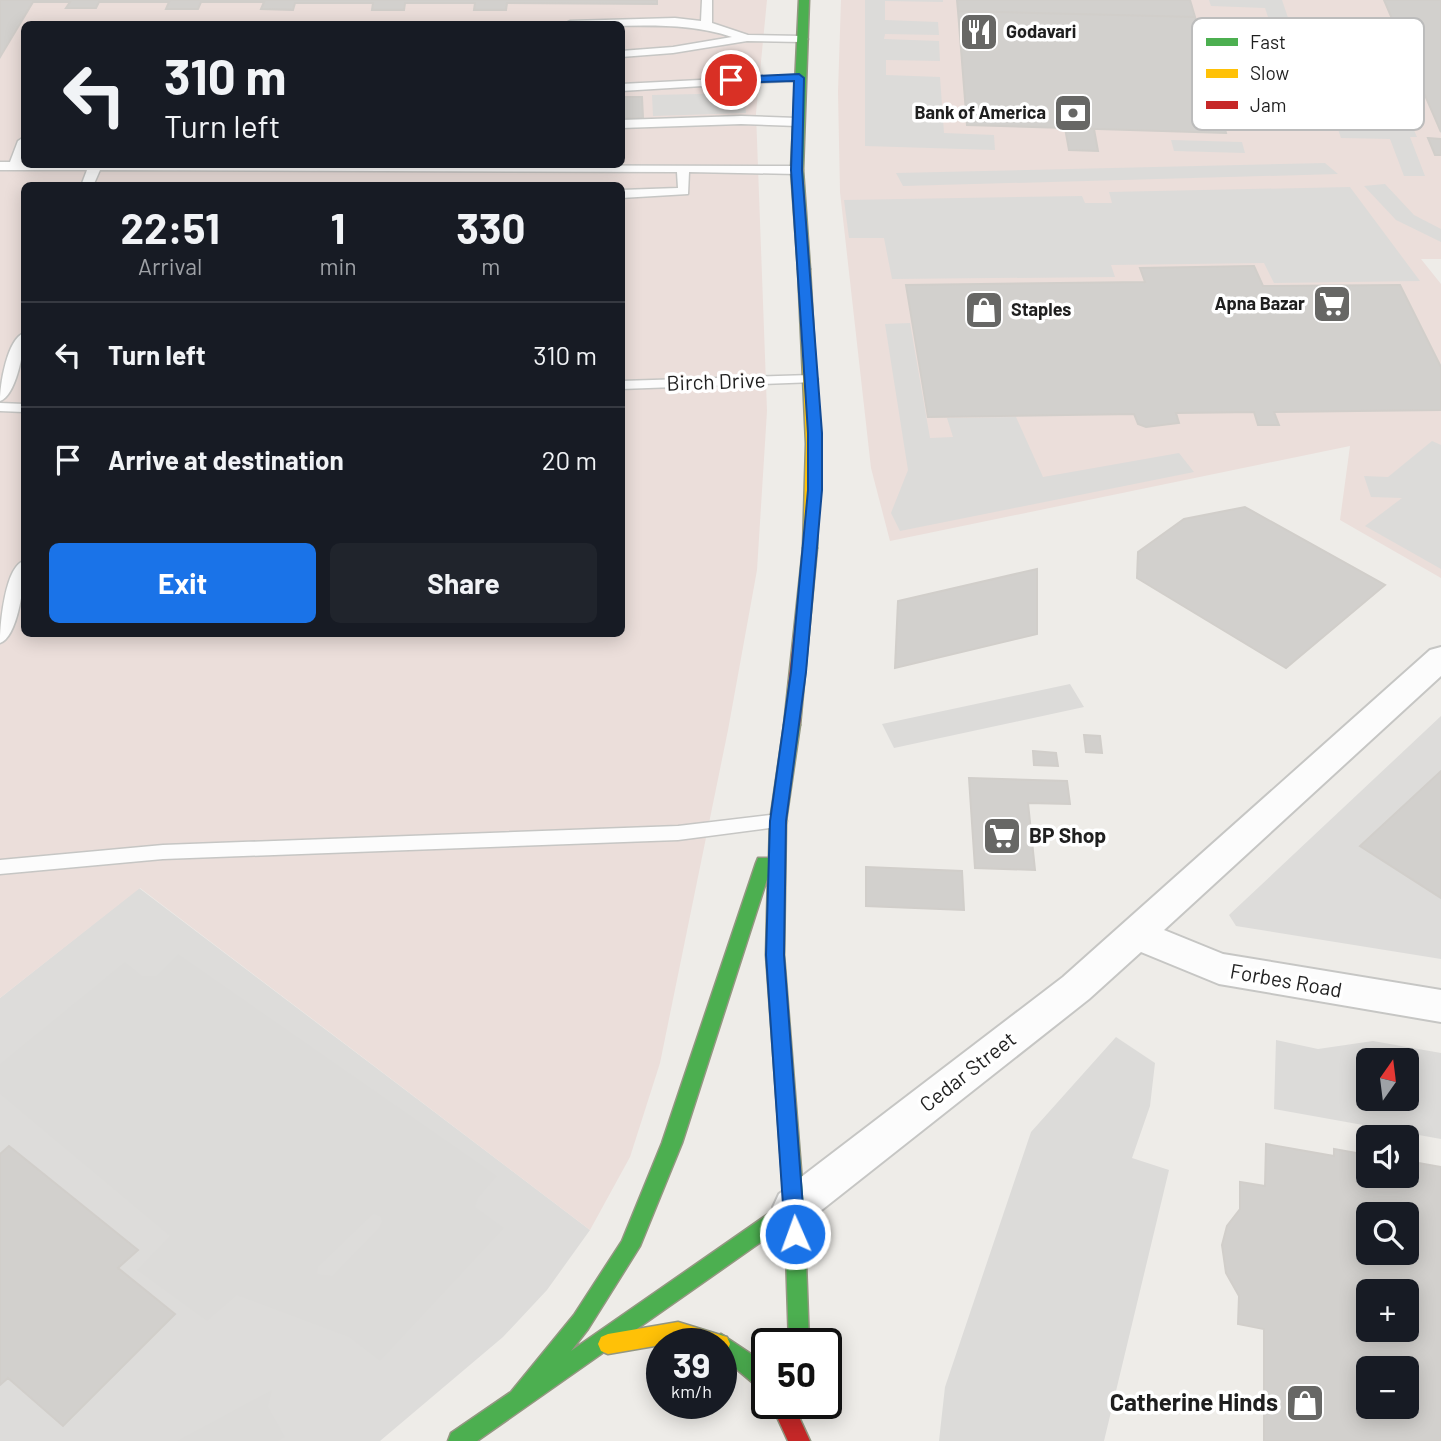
<!DOCTYPE html>
<meta charset="utf-8">
<style>
body{margin:0;font-family:Barlow,sans-serif;background:#20242c;color:#f1f3f6;height:100vh;display:flex;flex-direction:column;font-size:26px;white-space:nowrap}
*{box-sizing:border-box;margin:0}
p{font-size:23px;color:#9ea1a6}
.icon{flex:none;width:38px;height:38px;fill:none;stroke:currentColor;stroke-width:2;stroke-linecap:round;stroke-linejoin:round}
.map{position:relative;flex:1;overflow:hidden}
.panel{position:absolute;left:21px;top:182px;width:604px;height:455px;display:flex;flex-direction:column;background:#171b24;border-radius:10px;box-shadow:0 4px 18px #0003}
.panel>*{flex:none}
.hud{position:absolute;left:21px;top:21px;width:604px;height:147px;border-radius:10px;box-shadow:0 4px 18px #0003;background:#171b24;color:#f1f3f6;overflow:hidden}
.needle{width:46px;rotate:14deg}
.buttons{position:absolute;left:1356px;top:1048px;display:grid;gap:14px}
.buttons a{display:grid;place-items:center;width:63px;height:63px;border-radius:10px;background:#171b24;box-shadow:0 4px 18px #0003;font-size:35px}
.speed{position:absolute;left:646px;top:1328px;display:flex;gap:14px;font-size:35px;font-weight:700;text-align:center}
.speed>*{display:grid;place-content:center;width:91px;height:91px;border-radius:50%;background:#171b24;box-shadow:0 4px 18px #0003;line-height:1}
.speed small{font-size:18px;font-weight:400}
.speed .limit{border:4px solid #111;border-radius:10px;background:#fff;color:#111}
.pin{position:absolute;display:grid;place-items:center;width:60px;height:60px;color:#fff;margin:-30px;border:4px solid #fff;border-radius:50%;box-shadow:0 2px 7px #0007}
.me{position:absolute;width:77px;margin:-38px;rotate:358deg;stroke-linejoin:round;filter:drop-shadow(0 0 5px #0008)}
.turn{display:flex;align-items:center;gap:24px;height:147px;padding:0 28px;font-size:32px}
.turn .icon{width:91px;height:91px;stroke-width:2.5}
.turn b{display:block;font-size:49px;line-height:60px}
.eta{display:flex;justify-content:space-evenly;align-items:center;height:119px;text-align:center}
.eta b{font-size:42px;font-weight:700;line-height:49px}
.primary-button{display:flex;gap:14px;margin-top:auto;padding:14px 28px}
.primary-button a{flex:1;height:80px;border-radius:10px;background:#1a73e8;color:#fff;font-size:28px;font-weight:700;line-height:80px;text-align:center}
.primary-button a+a{background:#20242c;color:#f1f3f6}
ul{padding:0;list-style:none}
li{display:flex;align-items:center;gap:21px;height:105px;padding:0 28px;border-top:2px solid #363941}
li div{flex:1}
li b{display:block;font-size:26px}
li em{font-style:normal}
.map>svg:first-child{display:block}
</style>
<div class="map">
<svg width="1441" height="1441" viewBox="0 0 1441 1441">
<rect width="100%" height="100%" fill="#eeece8"/>
<path fill="#dddcda" d="M 1441,716 L 1441,959 L 1236,926 L 1229,915 Z
M 139,888 L 590,1230 L 547,1290 L 503,1337 L 380,1441 L 0,1441 L 0,998 Z"/>
<path fill="#ebdeda" fill-rule="evenodd" d="M 0,0 L 767,0 L 756,113 L 767,411 L 757,570 L 728,730 L 660,1063 L 630,1157 L 590,1230 L 140,888 L 0,998 ZM 24,24 L 621,24 L 621,164 L 24,164 ZM 24,186 L 621,186 L 621,634 L 24,634 Z
M 841,0 L 1441,0 L 1441,259 L 1421,259 L 1441,284 L 1441,578 L 1340,520 L 1350,446 L 890,541 L 871,468 L 840,192 L 838,92 Z"/>
<path fill="#dcdbd9" fill-rule="evenodd" d="M 865,0 L 943,0 L 943,2 L 885,1 L 885,20 L 938,22 L 939,35 L 885,34 L 884,39 L 939,41 L 940,61 L 886,60 L 886,75 L 940,77 L 944,133 L 994,135 L 995,150 L 865,146 Z
M 1209,0 L 1282,0 L 1325,127 L 1304,127 L 1292,92 L 1228,90 L 1221,65 L 1285,67 L 1265,8 L 1211,6 Z
M 1304,31 L 1376,33 L 1382,48 L 1366,48 L 1368,53 L 1379,54 L 1391,83 L 1405,83 L 1415,106 L 1398,106 L 1401,113 L 1407,114 L 1417,137 L 1410,137 L 1425,176 L 1404,176 L 1390,139 L 1341,138 Z
M 744,93 L 746,113 L 653,116 L 652,95 Z
M 1171,140 L 1242,142 L 1245,153 L 1174,151 Z
M 1325,163 L 1338,174 L 903,186 L 896,173 Z
M 1385,184 L 1414,215 L 1441,229 L 1441,242 L 1396,220 L 1364,186 Z
M 1350,187 L 1420,281 L 1274,283 L 1264,263 L 1111,265 L 1115,277 L 892,279 L 884,238 L 849,238 L 844,200 L 1082,196 L 1085,203 L 1112,203 L 1109,192 Z
M 910,323 L 930,438 L 953,437 L 947,418 L 1016,417 L 1043,477 L 1179,453 L 1194,472 L 900,531 L 891,513 L 908,470 L 885,324 Z
M 1432,441 L 1441,445 L 1441,569 L 1365,526 L 1402,498 L 1371,497 L 1364,476 L 1388,477 Z
M 1070,684 L 1084,707 L 894,748 L 882,724 Z
M 178,954 L 497,1176 L 478,1198 L 475,1207 L 504,1228 L 380,1361 L 349,1337 L 237,1295 L 207,1321 L 137,1270 L 170,1236 L 0,1094 L 0,1064 L 125,962 L 142,976 L 156,976 ZM 373,1214 L 380,1216 L 382,1221 L 379,1228 L 332,1276 L 317,1274 L 318,1267 Z
M 1116,1037 L 1155,1063 L 1150,1106 L 1132,1158 L 1169,1170 L 1104,1441 L 939,1441 L 945,1387 L 1031,1132 Z
M 1276,1040 L 1318,1049 L 1373,1041 L 1441,1053 L 1441,1139 L 1274,1109 ZM 1407,1060 L 1407,1099 L 1368,1099 L 1368,1060 Z
M 272,1390 L 268,1407 L 285,1437 L 278,1441 L 177,1441 Z"/>
<path fill="#d2d0cd" stroke="#d1ceca" stroke-width="2" fill-rule="evenodd" d="M 0,0 L 657,0 L 657,4 L 507,3 L 506,10 L 474,10 L 475,3 L 405,3 L 404,10 L 372,10 L 373,3 L 295,3 L 293,10 L 261,9 L 264,2 L 201,2 L 198,9 L 166,9 L 169,2 L 99,2 L 96,8 L 66,8 L 70,2 L 33,2 L 0,57 Z
M 957,0 L 1190,0 L 1195,17 L 958,11 Z
M 1384,0 L 1441,0 L 1441,132 L 1411,63 L 1396,62 L 1390,48 L 1405,49 Z
M 958,11 L 1195,17 L 1216,95 L 1236,96 L 1242,118 L 1222,117 L 1226,133 L 967,125 Z
M 621,97 L 642,97 L 643,118 L 621,118 Z
M 1065,128 L 1094,129 L 1098,151 L 1069,150 Z
M 1428,138 L 1441,139 L 1441,155 L 1435,155 Z
M 1254,266 L 1263,286 L 1400,285 L 1441,367 L 1441,410 L 1274,412 L 1279,425 L 1258,425 L 1254,412 L 1176,413 L 1179,423 L 1146,427 L 1138,424 L 1134,414 L 928,417 L 906,285 L 1145,282 L 1140,268 Z
M 1245,507 L 1385,585 L 1286,668 L 1137,578 L 1138,552 L 1184,519 Z
M 1037,569 L 1037,634 L 895,668 L 898,601 Z
M 1084,735 L 1100,736 L 1102,753 L 1086,752 Z
M 1033,751 L 1056,753 L 1058,766 L 1034,765 Z
M 1441,771 L 1441,898 L 1360,846 Z
M 969,778 L 1067,781 L 1070,804 L 1028,803 L 1035,870 L 975,868 Z
M 866,867 L 962,871 L 964,910 L 866,906 Z
M 1266,1144 L 1334,1156 L 1334,1149 L 1368,1155 L 1368,1176 L 1407,1176 L 1407,1161 L 1441,1167 L 1441,1441 L 1264,1441 L 1264,1329 L 1238,1324 L 1239,1296 L 1226,1273 L 1222,1245 L 1227,1226 L 1240,1209 L 1240,1182 L 1265,1186 ZM 1368,1214 L 1407,1214 L 1407,1253 L 1368,1253 ZM 1368,1292 L 1407,1292 L 1407,1330 L 1368,1330 ZM 1368,1368 L 1407,1368 L 1407,1407 L 1368,1407 Z
M 9,1146 L 138,1250 L 118,1268 L 175,1314 L 63,1426 L 8,1378 L 0,1385 L 0,1154 Z"/>
<g fill="none" stroke-linecap="round" stroke-linejoin="round">
<defs>
<path id="lane" d="M 702,0 L 712,0 L 712,23 L 748,35 L 802,36 L 808,39 L 802,42 L 747,41 L 673,53 L 621,57 L 621,51 L 673,47 L 732,37 C 674,18 622,30 564,24 L 570,21 L 675,18 L 701,21 Z
M 799,75 L 805,78 L 803,80 L 621,91 L 621,84 Z
M 741,116 L 797,118 L 803,122 L 797,126 L 741,124 L 621,128 L 621,120 Z
M 24,137 L 24,164 L 797,166 L 803,170 L 797,174 L 689,172 L 688,194 L 621,198 L 621,190 L 678,188 L 677,172 L 100,170 L 93,186 L 81,186 L 87,170 L 0,170 L 0,162 L 10,162 L 18,141 Z
M 24,333 C 25,348 16,396 0,401 C 0,385 7,339 24,333 Z
M 811,375 L 816,376 L 818,379 L 816,382 L 621,389 L 621,381 Z
M 0,403 L 24,404 L 24,412 L 0,411 Z
M 24,561 C 26,577 18,638 0,643 C 0,625 5,566 24,561 Z
M 778,814 L 785,816 L 787,821 L 785,826 L 678,840 L 163,859 L 0,874 L 0,860 L 163,845 L 678,826 Z"/>
<path id="street" d="M 1441,647 L 1441,676 L 1164,930 L 1223,954 L 1441,990 L 1441,1022 L 1219,984 L 1141,952 L 1089,999 L 809,1220 L 794,1226 L 779,1220 L 773,1207 L 779,1194 L 1063,977 L 1430,650 Z"/>
<path id="fast" d="M 799,0 L 809,0 L 803,170 L 810,269 L 804,273 L 798,269 L 791,170 Z
M 792,719 L 800,725 L 786,821 L 784,955 L 804,1207 L 809,1344 L 789,1344 L 785,1225 L 477,1441 L 448,1441 L 451,1433 L 511,1392 L 574,1315 L 622,1241 L 662,1143 L 756,863 L 758,858 L 769,858 L 770,821 L 784,725 ZM 768,876 L 766,955 L 784,1203 L 571,1351 L 588,1329 L 640,1246 L 682,1143 Z
M 721,1334 L 757,1358 L 766,1367 L 766,1391 L 759,1388 L 721,1356 L 721,1344 L 711,1344 L 714,1337 Z"/>
<path id="slow" d="M 804,265 L 810,269 L 820,444 L 817,548 L 810,553 L 803,548 L 806,444 L 798,269 Z
M 678,1322 L 727,1337 L 730,1344 L 727,1351 L 721,1354 L 721,1344 L 678,1342 L 608,1354 L 601,1351 L 598,1344 L 601,1337 L 608,1334 Z"/>
<path id="jam" d="M 810,543 L 817,548 L 800,725 L 792,731 L 784,725 L 803,548 Z
M 771,1404 L 793,1404 L 810,1441 L 788,1441 Z"/>
</defs>
<use href="#lane" stroke="#c6c6c4" stroke-width="3"/>
<use href="#street" stroke="#c6c6c4" stroke-width="4"/>
<use href="#fast" stroke="#939781" stroke-width="3"/>
<use href="#slow" stroke="#939781" stroke-width="3"/>
<use href="#jam" stroke="#939781" stroke-width="3"/>
<use href="#lane" fill="#fcfcfc" fill-rule="evenodd"/>
<use href="#street" fill="#fcfcfc" fill-rule="evenodd"/>
<use href="#fast" fill="#4caf50" fill-rule="evenodd"/>
<use href="#slow" fill="#ffc107" fill-rule="evenodd"/>
<use href="#jam" fill="#c62828" fill-rule="evenodd"/>
</g>
<path fill="#1a73e8" stroke="#114b97" stroke-width="2" d="M 799,74 L 804,78 L 802,170 L 822,433 L 822,490 L 806,672 L 786,821 L 784,955 L 805,1234 L 802,1240 L 795,1243 L 788,1240 L 785,1234 L 766,955 L 770,821 L 791,672 L 808,490 L 808,433 L 791,170 L 794,81 L 731,83 L 726,80 L 731,77 Z"/>
<defs>
<symbol id="restaurant-square" viewBox="-11 -11 22 22"><rect x="-9" y="-9" width="18" height="18" rx="4" fill="#676765" stroke="#fff"/><path d="M-5-6h1v4h1v-4h1v4h1v-4h1v5L-1.5 .5V6h-2V.5L-5-1ZM5-6V6H3V1.5H1.5Q1.5-4 5-6Z" fill="#fff"/></symbol>
<symbol id="bank-square" viewBox="-11 -11 22 22"><rect x="-9" y="-9" width="18" height="18" rx="4" fill="#676765" stroke="#fff"/><path d="M-6-4H6V4H-6ZM0-2.3a2.3 2.3 0 1 0 0 4.6a2.3 2.3 0 1 0 0-4.6Z" fill="#fff"/></symbol>
<symbol id="supermarket-square" viewBox="-11 -11 22 22"><rect x="-9" y="-9" width="18" height="18" rx="4" fill="#676765" stroke="#fff"/><path d="M-6-5.5h2.5l.6 2H6L4.5 2H-2.5L-4.4-4H-6ZM-1.5 3.2a1.3 1.3 0 1 0 .1 0ZM3 3.2a1.3 1.3 0 1 0 .1 0Z" fill="#fff"/></symbol>
<symbol id="shop-square" viewBox="-11 -11 22 22"><rect x="-9" y="-9" width="18" height="18" rx="4" fill="#676765" stroke="#fff"/><path d="M-5-2.5h2.3a2.7 3.5 0 0 1 5.4 0H5L5.5 6h-11ZM-1.5-2.5h3a1.5 2.3 0 0 0-3 0Z" fill="#fff"/></symbol>
</defs>
<g fill-rule="evenodd">
<use href="#restaurant-square" x="957" y="10" width="44" height="44"/>
<use href="#bank-square" x="1051" y="91" width="44" height="44"/>
<use href="#supermarket-square" x="1310" y="282" width="44" height="44"/>
<use href="#shop-square" x="962" y="288" width="44" height="44"/>
<use href="#supermarket-square" x="980" y="814" width="44" height="44"/>
<use href="#shop-square" x="1283" y="1381" width="44" height="44"/>
</g>
<g text-anchor="middle" stroke-width="7" stroke-linejoin="round" paint-order="stroke">
<g font-size="18" font-weight="bold" fill="#1f1f1f" stroke="#fff" text-anchor="start">
<text x="1006" y="38">Godavari</text>
<text x="1046" y="119" text-anchor="end">Bank of America</text>
<text x="1305" y="310" text-anchor="end">Apna Bazar</text>
<text x="1011" y="316">Staples</text>
</g>
<g font-size="21" fill="#1f1f1f" stroke="#fff">
<text transform="translate(716 382) rotate(-2)" y="7">Birch Drive</text>
<text transform="translate(1286 981) rotate(10)" y="7">Forbes Road</text>
<text transform="translate(968 1072) rotate(-38)" y="7">Cedar Street</text>
</g>
<g font-size="21" font-weight="bold" fill="#1f1f1f" stroke="#fff" text-anchor="start">
<text x="1029" y="843">BP Shop</text>
</g>
<g font-size="24" font-weight="bold" fill="#1f1f1f" stroke="#fff" text-anchor="end">
<text x="1278" y="1411">Catherine Hinds</text>
</g>
</g>
<rect x="1192" y="18" width="232" height="112" rx="10" fill="#fff" stroke="#bcbcbc" stroke-width="2"/>
<rect x="1206" y="38" width="32" height="8" fill="#4caf50"/>
<rect x="1206" y="69" width="32" height="9" fill="#ffc107"/>
<rect x="1206" y="101" width="32" height="8" fill="#c62828"/>
<g font-size="19" fill="#1f1f1f">
<text x="1250" y="49">Fast</text>
<text x="1250" y="80">Slow</text>
<text x="1250" y="112">Jam</text>
</g>
</svg>
<div class="buttons">
<a><svg class="needle" viewBox="-14 -14 28 28"><path d="M0-13l5 13h-10z" fill="#e53935"/><path d="M0 13l5-13h-10z" fill="#9ea1a6"/></svg></a>
<a><svg class="icon" aria-label="sound" viewBox="0 0 24 24"><path d="M4 9h4l5-4v14l-5-4H4zM17 9q2 3 0 6"/></svg></a>
<a><svg class="icon" aria-label="search" viewBox="0 0 24 24"><circle cx="10" cy="10" r="6"/><path d="M15 15l6 6"/></svg></a>
<a>+</a>
<a>−</a>
</div>
<div class="speed"><div>39<small>km/h</small></div><div class="limit">50</div></div>
<div class="pin" style="left:731px;top:80px;background:#d93025"><svg class="icon" aria-label="arrive" viewBox="0 0 24 24"><path d="M6 21V4h12l-3 4 3 4H6"/></svg></div>
<svg class="me" style="left:795px;top:1234px" viewBox="-20 -20 40 40"><circle r="17" fill="#1a73e8" stroke="#fff" stroke-width="3"/><path d="M0-11L8 9 0 5-8 9z" fill="#fff"/></svg>
<div class="hud">
<div class="turn"><svg class="icon" aria-label="left" viewBox="0 0 24 24"><path d="M17 20v-9H6M10 6l-5 5 5 5"/></svg><div><b>310 m</b>Turn left</div></div>
</div>
<section class="panel">
<div class="eta">
<div><b>22:51</b><p>Arrival</p></div>
<div><b>1</b><p>min</p></div>
<div><b>330</b><p>m</p></div>
</div>
<ul>
<li><svg class="icon" aria-label="left" viewBox="0 0 24 24"><path d="M17 20v-9H6M10 6l-5 5 5 5"/></svg><div><b>Turn left</b></div><em>310 m</em></li>
<li><svg class="icon" aria-label="arrive" viewBox="0 0 24 24"><path d="M6 21V4h12l-3 4 3 4H6"/></svg><div><b>Arrive at destination</b></div><em>20 m</em></li>
</ul>
<div class="primary-button"><a>Exit</a><a>Share</a></div>
</section>
</div>
